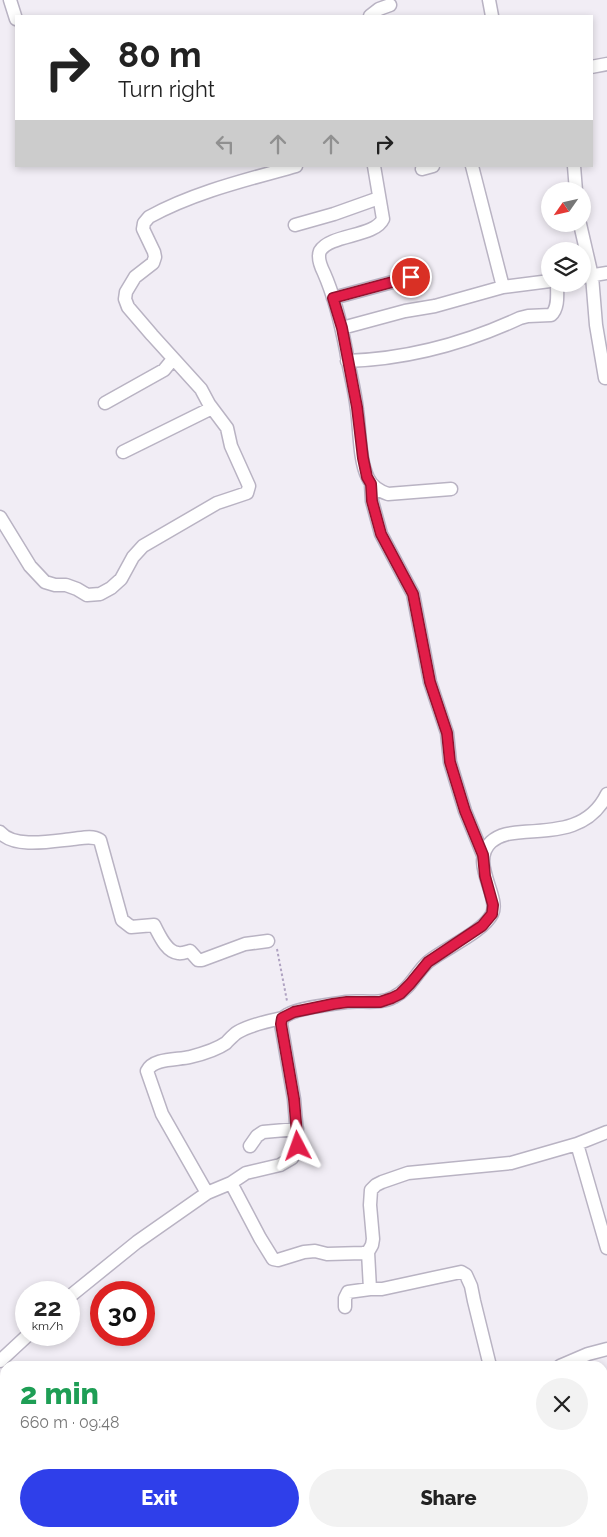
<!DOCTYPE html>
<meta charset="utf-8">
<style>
body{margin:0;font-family:Raleway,sans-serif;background:#f2f2f2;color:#222;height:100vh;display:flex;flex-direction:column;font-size:19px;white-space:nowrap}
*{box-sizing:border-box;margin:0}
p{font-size:16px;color:#767676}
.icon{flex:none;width:28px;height:28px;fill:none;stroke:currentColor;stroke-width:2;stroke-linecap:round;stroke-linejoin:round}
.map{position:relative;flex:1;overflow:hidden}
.drawer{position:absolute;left:0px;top:1361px;width:608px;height:176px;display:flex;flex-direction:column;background:#fff;border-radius:15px 15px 0 0;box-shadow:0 2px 8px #0003}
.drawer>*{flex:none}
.top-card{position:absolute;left:15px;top:15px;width:578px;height:152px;border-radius:0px;box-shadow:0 2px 8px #0003;background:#fff;color:#222;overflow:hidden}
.needle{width:32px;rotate:236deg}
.buttons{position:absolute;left:541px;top:182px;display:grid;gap:10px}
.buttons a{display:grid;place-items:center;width:50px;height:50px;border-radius:50%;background:#fff;box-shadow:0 2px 8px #0003;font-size:25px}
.speed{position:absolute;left:15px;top:1281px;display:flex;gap:10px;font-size:25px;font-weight:700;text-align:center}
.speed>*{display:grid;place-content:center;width:65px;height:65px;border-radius:50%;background:#fff;box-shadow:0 2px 8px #0003;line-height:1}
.speed small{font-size:12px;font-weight:400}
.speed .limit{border:8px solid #d22;background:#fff;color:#111}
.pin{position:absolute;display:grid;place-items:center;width:42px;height:42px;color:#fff;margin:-21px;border:2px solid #fff;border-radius:50%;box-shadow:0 1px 5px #0007}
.me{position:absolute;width:55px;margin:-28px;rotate:356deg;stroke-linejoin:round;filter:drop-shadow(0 0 4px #0008)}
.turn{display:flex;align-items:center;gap:18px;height:105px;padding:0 20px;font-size:22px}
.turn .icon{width:65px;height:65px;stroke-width:2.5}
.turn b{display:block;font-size:35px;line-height:42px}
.lanes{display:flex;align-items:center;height:48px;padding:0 20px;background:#0003;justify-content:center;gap:25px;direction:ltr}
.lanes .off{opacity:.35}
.round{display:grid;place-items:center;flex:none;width:52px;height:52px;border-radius:26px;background:#f2f2f2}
.headline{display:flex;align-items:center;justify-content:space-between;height:85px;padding:0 20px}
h1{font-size:30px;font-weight:800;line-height:38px;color:#1e9e55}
.action{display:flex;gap:10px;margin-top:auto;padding:10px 20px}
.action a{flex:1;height:58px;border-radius:30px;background:#2f3fea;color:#fff;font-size:20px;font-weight:800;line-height:58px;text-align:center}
.action a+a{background:#f2f2f2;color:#222}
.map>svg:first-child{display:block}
</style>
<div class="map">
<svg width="607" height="1537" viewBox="0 0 607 1537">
<rect width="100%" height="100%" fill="#f1edf5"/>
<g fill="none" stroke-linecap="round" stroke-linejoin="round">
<defs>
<path id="street" d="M 10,0 L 16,19
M 489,0 L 492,16
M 370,16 L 379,9 L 390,5
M 591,67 L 607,64
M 374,166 L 383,219 C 375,237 330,234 320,251 C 317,258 321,267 324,273 C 335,298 341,324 346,350 C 349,370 355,390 357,410 C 360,430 359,460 368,478 C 372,487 379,491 388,494 L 451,489
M 472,166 L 503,287
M 574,166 L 576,191
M 422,169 L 433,166
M 580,224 L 592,276 L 596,325 L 605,378
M 295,225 L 334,214 L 379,198
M 582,277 L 607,273
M 333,298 L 411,277
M 342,328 L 405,311 L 435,306 L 503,287 L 550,281
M 347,361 C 407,359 466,343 520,318 L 528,316 L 551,315 C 559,308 557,294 557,284
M 105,403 L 164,370 L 173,359
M 123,452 L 212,408
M 371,484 L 372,501 L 381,534 L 413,594 L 430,682 L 447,733 L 450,762 L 465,811 L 483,855
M 0,517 L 30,566 L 45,582 L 55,585 L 66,585 L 77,589 L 87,595 L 100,594 L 111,588 L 121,579 L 133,557 L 143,546 L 217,503 L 247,493 L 249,486 L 231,446 L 227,428 L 209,404 L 201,389 L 152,335 L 128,307 L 125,299 L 126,292 L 135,277 L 153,263 L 155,257 L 154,252 L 143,229 L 144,223 L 149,217 C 195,192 246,180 296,166
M 0,832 C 14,849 53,841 73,839 C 82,838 92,835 100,840 L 122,920 L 131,927 L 154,925 C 159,934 166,952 178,953 C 182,954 186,952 190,951 L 198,960 L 202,960 L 245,944 L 268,941
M 577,1144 L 607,1248
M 250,1146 L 257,1136 L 263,1132 L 297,1129
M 231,1183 L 260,1238 L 273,1259 L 278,1260 L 304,1252 L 315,1251 L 327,1254 L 363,1253 L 368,1252 L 372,1245 L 373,1239 L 370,1205 L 371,1190 L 376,1185 L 382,1182 L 408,1173 L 511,1163 L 577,1144 L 607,1132
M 207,1193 L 162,1114 L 147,1071 C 153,1058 177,1060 190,1057 C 202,1054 216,1050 226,1043 C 230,1039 233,1035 238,1032 C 250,1025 268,1021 282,1018
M 368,1252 L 370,1289 L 382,1289 L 461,1272 L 466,1275 L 471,1286 L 474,1301 L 490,1366
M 69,1297 L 137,1242 L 207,1193 L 231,1183 L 246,1173 L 280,1165 L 292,1158 L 298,1146 L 294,1099 L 281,1024 C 282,1019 283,1017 287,1015 C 297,1008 333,1004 346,1002 C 362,1000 379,1005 394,997 C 410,989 416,973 428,962 C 445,948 482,933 492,914 C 501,897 469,862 491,842 C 500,834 511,833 523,832 C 557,830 590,829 607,794
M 345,1307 L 345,1298 L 348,1292 L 370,1289
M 0,1361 L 28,1335
M 560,1366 L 588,1354 L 607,1349
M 451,1532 L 453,1537
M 364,1537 L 371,1532"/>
</defs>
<use href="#street" stroke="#b9b3c3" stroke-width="15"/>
<path stroke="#afa2c1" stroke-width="2" stroke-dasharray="2.5 2.5" stroke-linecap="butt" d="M 277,949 L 287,1001"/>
<use href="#street" stroke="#fff" stroke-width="12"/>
</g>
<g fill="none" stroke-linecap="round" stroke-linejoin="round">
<defs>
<path id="route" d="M 298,1146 L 294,1099 L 281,1024 L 282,1018 L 294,1012 L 333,1004 L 347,1002 L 380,1002 L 392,998 L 400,994 L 410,984 L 428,962 L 482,926 L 492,914 L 493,905 L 485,876 L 483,855 L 465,811 L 450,762 L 447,733 L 430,682 L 413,594 L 381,534 L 372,501 L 371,484 L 367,477 L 363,458 L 357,407 L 342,328 L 333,298 L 411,277"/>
</defs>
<use href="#route" stroke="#92132f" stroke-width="12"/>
<use href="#route" stroke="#e11d48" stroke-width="9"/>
</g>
</svg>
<div class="buttons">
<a><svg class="needle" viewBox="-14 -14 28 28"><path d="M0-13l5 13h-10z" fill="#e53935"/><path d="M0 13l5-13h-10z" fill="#767676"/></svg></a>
<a><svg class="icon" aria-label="layers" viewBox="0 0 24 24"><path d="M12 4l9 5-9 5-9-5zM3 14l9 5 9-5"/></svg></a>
</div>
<div class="speed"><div>22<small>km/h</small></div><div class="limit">30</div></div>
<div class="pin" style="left:411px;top:277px;background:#d93025"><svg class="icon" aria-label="arrive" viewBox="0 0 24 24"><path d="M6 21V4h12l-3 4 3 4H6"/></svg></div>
<svg class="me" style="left:298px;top:1146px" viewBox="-20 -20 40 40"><path d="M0-17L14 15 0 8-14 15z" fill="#e11d48" stroke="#fff" stroke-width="4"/></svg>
<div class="top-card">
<div class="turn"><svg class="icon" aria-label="right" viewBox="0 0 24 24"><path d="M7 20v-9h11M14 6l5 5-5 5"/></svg><div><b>80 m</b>Turn right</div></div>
<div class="lanes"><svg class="icon off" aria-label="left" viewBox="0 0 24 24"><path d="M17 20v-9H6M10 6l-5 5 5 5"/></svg><svg class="icon off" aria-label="ahead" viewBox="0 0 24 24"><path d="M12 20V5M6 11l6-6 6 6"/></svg><svg class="icon off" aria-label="ahead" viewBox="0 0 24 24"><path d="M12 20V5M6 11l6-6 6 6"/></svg><svg class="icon" aria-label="right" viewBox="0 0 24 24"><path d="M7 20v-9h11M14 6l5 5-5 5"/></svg></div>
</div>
<section class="drawer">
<div class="headline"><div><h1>2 min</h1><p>660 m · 09:48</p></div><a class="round"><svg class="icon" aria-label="close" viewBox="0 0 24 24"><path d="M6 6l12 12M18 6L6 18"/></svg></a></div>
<div class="action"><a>Exit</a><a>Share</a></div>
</section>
</div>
